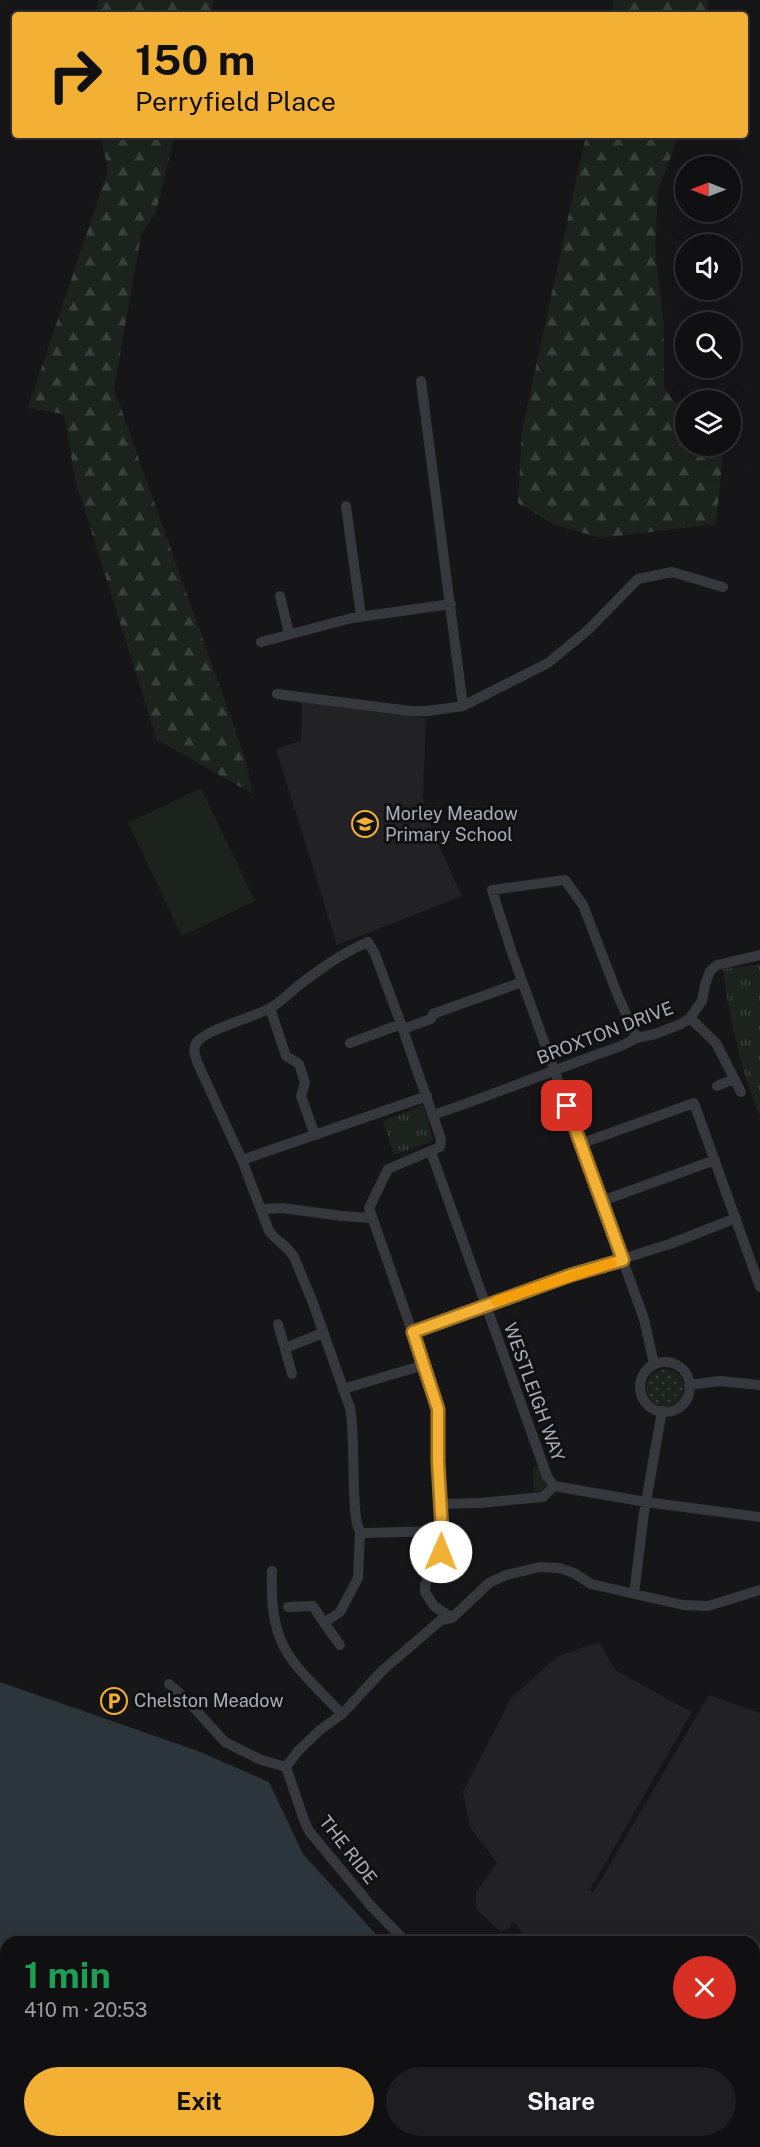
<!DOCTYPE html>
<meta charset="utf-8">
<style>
body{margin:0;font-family:"Public Sans",sans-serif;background:#1e1e20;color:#f1f3f6;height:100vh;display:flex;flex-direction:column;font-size:22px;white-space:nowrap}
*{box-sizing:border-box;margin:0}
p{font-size:20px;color:#9c9d9f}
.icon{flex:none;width:33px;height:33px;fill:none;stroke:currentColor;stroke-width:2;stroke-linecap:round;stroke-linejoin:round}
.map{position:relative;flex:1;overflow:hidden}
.drawer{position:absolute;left:0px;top:1936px;width:760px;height:212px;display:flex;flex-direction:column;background:#101012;border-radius:18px 18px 0 0;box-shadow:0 6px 24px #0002,0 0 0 2px #303032}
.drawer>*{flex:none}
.guide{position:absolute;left:12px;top:12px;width:736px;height:126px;border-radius:6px;box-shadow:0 6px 24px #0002,0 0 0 2px #303032;background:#f2b134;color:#111;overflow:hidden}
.needle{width:39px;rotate:270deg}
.tools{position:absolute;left:675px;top:156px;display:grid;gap:12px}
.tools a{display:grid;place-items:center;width:66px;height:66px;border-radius:50%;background:#101012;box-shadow:0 6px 24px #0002,0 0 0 2px #303032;font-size:30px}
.pin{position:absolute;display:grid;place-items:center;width:51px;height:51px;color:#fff;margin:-26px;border-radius:12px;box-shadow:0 3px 9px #0006}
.me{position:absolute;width:66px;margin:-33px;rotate:1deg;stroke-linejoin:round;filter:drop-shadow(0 0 4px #0008)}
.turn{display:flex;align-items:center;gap:21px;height:126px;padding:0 24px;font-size:27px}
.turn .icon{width:78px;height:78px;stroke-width:2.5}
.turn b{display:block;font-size:42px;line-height:51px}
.round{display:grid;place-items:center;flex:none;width:63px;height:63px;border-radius:32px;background:#1e1e20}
.headline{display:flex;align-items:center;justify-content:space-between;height:102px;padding:0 24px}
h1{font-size:36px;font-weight:700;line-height:45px;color:#1e9e55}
.primary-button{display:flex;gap:12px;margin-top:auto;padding:12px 24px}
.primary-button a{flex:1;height:69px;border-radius:36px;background:#f2b134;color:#111;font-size:24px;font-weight:700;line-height:69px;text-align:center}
.primary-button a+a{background:#1e1e20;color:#f1f3f6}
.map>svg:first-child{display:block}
</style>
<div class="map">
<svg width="760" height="2147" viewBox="0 0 760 2147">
<defs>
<pattern id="grass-tufts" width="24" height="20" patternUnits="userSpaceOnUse" patternTransform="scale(1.5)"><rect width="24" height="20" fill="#1c231d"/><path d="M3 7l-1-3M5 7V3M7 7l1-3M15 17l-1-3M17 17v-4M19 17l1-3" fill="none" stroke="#3a403c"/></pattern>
<pattern id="forest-firs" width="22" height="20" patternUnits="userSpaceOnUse" patternTransform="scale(1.5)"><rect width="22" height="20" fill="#1c231d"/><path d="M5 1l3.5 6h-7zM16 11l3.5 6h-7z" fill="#3a403c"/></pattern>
<pattern id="park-dots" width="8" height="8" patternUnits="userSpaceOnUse" patternTransform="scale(1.5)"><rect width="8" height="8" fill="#1c231d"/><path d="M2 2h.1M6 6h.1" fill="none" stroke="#3a403c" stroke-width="1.8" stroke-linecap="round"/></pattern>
</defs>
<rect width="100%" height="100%" fill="#161618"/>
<path fill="#222225" d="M 302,702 L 426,718 L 423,795 L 425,811 L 435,837 L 462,896 L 337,945 L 276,749 L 301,741 Z
M 599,1642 L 615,1670 L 692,1712 L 590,1890 L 593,1893 L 709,1695 L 760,1713 L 760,1961 L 755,1973 L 754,1942 L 642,1942 L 637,1938 L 634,1942 L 530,1942 L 513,1921 L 509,1929 L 500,1931 L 476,1909 L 476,1892 L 497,1863 L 470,1827 L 463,1792 L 511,1698 L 558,1656 Z"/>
<path fill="url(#grass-tufts)" d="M 760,964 L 760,1116 C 740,1068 730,1021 723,969 Z
M 423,1105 L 433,1140 L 431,1142 L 394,1155 L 383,1121 Z
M 538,1466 L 546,1484 L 542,1491 L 534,1491 L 533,1468 Z"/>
<path fill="url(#forest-firs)" d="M 98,0 L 214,0 L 210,15 L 95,15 Z
M 613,0 L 709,0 L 706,15 L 612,15 Z
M 100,135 L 175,135 L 156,212 L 141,235 L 114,389 L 245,758 L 253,794 L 157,740 L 75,479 L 64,414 L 28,408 L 108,170 Z
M 586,135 L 679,135 L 658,191 L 655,248 L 664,326 L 664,388 L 676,404 L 685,401 L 686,446 L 724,446 L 716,524 L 601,538 L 555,525 L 518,503 L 522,431 Z"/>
<path fill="url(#park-dots)" d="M646 1388a19 19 0 1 1 38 0a19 19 0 1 1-38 0Z"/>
<path fill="#1c231d" d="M 201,788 L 255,901 L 182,936 L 128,823 Z"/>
<path fill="#2c353c" d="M 0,1682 L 198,1751 L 269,1782 L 303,1854 L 383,1942 L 6,1942 L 6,2142 L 548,2142 L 553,2147 L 0,2147 Z"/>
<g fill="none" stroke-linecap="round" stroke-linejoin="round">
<path stroke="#37383d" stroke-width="10" d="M 421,381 L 463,706
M 346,506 L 361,616
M 280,596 L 289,633
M 261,642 L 352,618 L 451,604
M 277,694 L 410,711 L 428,711 L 463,706 L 548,663 L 588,630 L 638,579 L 672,572 L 723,587
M 270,1008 L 286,1056 L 299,1064 L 305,1083 L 301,1096 L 315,1135
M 690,1018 L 716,1043 L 741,1092
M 403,1029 L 431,1019 L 433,1014 L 522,982
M 637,1038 L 618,996 L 583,905 L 565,880 L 492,890 L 512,953 L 644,1319 L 654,1364
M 350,1043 L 401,1024
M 717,1086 L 734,1079
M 433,1115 C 496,1094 558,1068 621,1046 L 637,1038 L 655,1034 L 681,1024 L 690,1018 L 702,1001 L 705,985 L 710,971 L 717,965 L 760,955
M 580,1144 L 694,1103 L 760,1287
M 431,1152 L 547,1476 L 554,1486 L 646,1502 L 760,1517
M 242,1160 L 427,1096
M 602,1201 L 715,1160
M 262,1209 L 282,1208 L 342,1216 L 372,1218
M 278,1324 L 292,1374
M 413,1332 L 571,1275 L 670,1244 L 736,1218
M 285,1348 L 323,1333
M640 1387a25 25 0 1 1 50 0a25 25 0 1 1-50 0Z
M 689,1385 L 720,1381 L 760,1385
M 343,1389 L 424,1365
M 440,1504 L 480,1503 L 543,1497 L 554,1486
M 360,1531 C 350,1520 356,1432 350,1408 L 313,1303 L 294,1257 C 288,1246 276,1241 269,1231 L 242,1160 L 198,1064 C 195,1056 192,1049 197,1042 C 207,1029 252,1018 268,1009 C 279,1004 288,994 298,986 C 320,969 342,953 368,942 L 375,954 L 401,1024 L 441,1139 L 440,1147 L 388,1169 L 369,1208 L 439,1409 L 441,1552 L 425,1585 L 425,1592 L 434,1606 L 452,1618
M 360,1531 L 364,1533 L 442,1531
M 272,1571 C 269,1649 291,1661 342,1714
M 634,1594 L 644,1513 L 662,1411
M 288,1607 L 313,1606 L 324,1623
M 340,1645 L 324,1623 L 340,1612 L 358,1578 L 360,1531
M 169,1684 L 184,1697 L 225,1742 L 261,1760 L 286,1767
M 286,1767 L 298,1751 L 320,1730 L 342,1714 L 383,1670 L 441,1620 L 452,1618 L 489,1583 L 506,1575 L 540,1567 L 559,1568 L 574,1573 L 591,1584 L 683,1605 L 708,1606 L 760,1590
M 286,1767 L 304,1820 L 309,1831 L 371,1906 L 406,1942
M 645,2142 L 647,2147"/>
<path stroke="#53555c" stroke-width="14" d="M 754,1993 L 760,1983
M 754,2028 L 760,2018
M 663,2147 L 666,2142
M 682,2147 L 685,2142"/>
</g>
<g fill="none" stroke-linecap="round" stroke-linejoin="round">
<defs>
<path id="route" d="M 441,1552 L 442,1531 L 438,1462 L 438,1409 L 413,1332 L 571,1275 L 623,1260 L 567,1106"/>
</defs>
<use href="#route" stroke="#9d7322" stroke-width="15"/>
<use href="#route" stroke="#f2b134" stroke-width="10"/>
<path stroke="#f59e0b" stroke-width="10" d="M 496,1301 L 612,1263"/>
</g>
<defs>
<symbol id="school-ring" viewBox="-11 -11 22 22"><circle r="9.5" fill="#111113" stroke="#f2b134" stroke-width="1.5"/><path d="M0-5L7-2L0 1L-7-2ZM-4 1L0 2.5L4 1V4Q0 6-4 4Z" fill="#f2b134"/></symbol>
<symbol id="parking-ring" viewBox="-11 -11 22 22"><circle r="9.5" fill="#111113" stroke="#f2b134" stroke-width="1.5"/><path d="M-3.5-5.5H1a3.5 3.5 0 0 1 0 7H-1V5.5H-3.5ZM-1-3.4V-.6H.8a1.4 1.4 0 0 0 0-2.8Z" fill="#f2b134"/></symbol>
</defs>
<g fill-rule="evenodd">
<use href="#school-ring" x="350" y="809" width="30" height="30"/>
<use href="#parking-ring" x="99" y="1686" width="30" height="30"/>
</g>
<g text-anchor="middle" stroke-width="6" stroke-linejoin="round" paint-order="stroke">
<g font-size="18" fill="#a8adb8" stroke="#111113" text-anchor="start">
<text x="385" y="820">Morley Meadow<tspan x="385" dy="21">Primary School</tspan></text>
<text x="134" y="1707">Chelston Meadow</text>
</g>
<g font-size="18" fill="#a8adb8" stroke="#111113">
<text transform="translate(605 1033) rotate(-21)" y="6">BROXTON DRIVE</text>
<text transform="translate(534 1392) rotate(70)" y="6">WESTLEIGH WAY</text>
<text transform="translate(348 1850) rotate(52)" y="6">THE RIDE</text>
</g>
</g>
</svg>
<div class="tools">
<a><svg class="needle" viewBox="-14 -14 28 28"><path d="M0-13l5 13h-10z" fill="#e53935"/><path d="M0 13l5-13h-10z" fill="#9c9d9f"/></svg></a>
<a><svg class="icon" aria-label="sound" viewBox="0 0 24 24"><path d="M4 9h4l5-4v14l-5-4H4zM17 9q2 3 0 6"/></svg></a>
<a><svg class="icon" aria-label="search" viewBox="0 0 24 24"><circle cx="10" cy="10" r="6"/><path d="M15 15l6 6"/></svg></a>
<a><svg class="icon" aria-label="layers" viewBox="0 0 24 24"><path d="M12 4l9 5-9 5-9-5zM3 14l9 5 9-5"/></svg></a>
</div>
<div class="pin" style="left:567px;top:1106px;background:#d93025"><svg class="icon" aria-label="arrive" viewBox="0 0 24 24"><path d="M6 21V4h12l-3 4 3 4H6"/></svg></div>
<svg class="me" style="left:441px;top:1552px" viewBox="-20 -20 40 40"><circle r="19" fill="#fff"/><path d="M0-13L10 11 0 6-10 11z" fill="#f2b134"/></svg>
<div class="guide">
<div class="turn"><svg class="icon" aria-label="right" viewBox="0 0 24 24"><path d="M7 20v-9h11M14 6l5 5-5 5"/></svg><div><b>150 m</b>Perryfield Place</div></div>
</div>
<section class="drawer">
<div class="headline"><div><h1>1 min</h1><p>410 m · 20:53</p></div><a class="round" style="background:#d93025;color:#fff"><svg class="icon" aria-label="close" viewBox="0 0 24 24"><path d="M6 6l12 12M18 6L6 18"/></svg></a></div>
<div class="primary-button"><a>Exit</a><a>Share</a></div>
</section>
</div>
